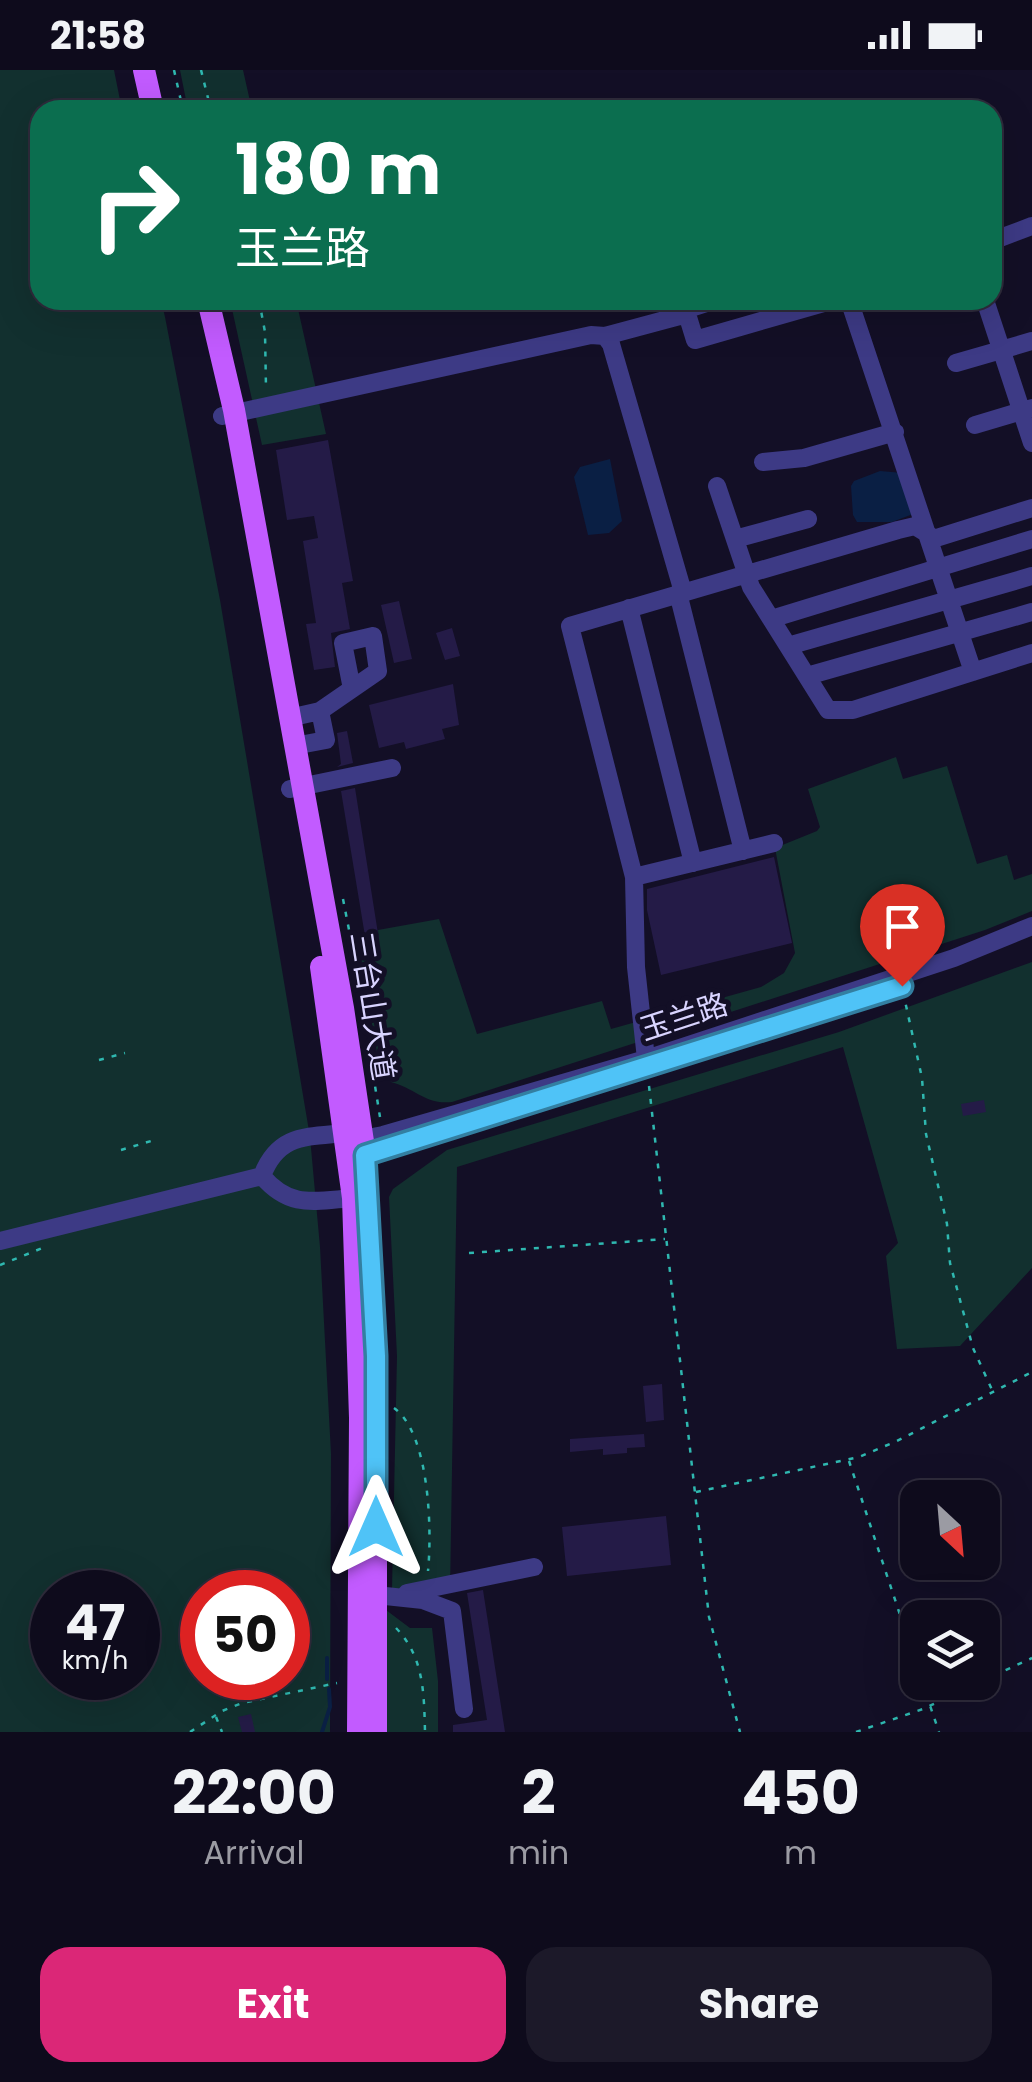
<!DOCTYPE html>
<meta charset="utf-8">
<style>
body{margin:0;font-family:Poppins,"Noto Sans SC",sans-serif;background:#1c1929;color:#f1f3f6;height:100vh;display:flex;flex-direction:column;font-size:38px;white-space:nowrap}
*{box-sizing:border-box;margin:0}
p{font-size:32px;color:#9b9ba3}
.icon{flex:none;width:55px;height:55px;fill:none;stroke:currentColor;stroke-width:2;stroke-linecap:round;stroke-linejoin:round}
.map{position:relative;height:1662px;overflow:hidden}
.drawer{display:flex;flex-direction:column;background:#0e0b1c;flex:1}
.drawer>*{flex:none}
.hud{position:absolute;left:30px;top:30px;width:972px;height:210px;border-radius:30px;box-shadow:0 10px 40px #0002,0 0 0 2px #2e2b3b;background:#0b6e4f;color:#fff;overflow:hidden}
.needle{width:65px;rotate:154deg}
.tools{position:absolute;left:900px;top:1410px;display:grid;gap:20px}
.tools a{display:grid;place-items:center;width:100px;height:100px;border-radius:20px;background:#0e0b1c;box-shadow:0 10px 40px #0002,0 0 0 2px #2e2b3b;font-size:50px}
.speed{position:absolute;left:30px;top:1500px;display:flex;gap:20px;font-size:50px;font-weight:700;text-align:center}
.speed>*{display:grid;place-content:center;width:130px;height:130px;border-radius:50%;background:#0e0b1c;box-shadow:0 10px 40px #0002,0 0 0 2px #2e2b3b;line-height:1}
.speed small{font-size:25px;font-weight:400}
.speed .limit{border:15px solid #d22;background:#fff;color:#111}
.pin{position:absolute;display:grid;place-items:center;width:85px;height:85px;color:#fff;margin:-102px -42px;border-radius:50% 50% 50% 0;rotate:-45deg;box-shadow:0 0 10px #0007}
.pin .icon{rotate:45deg}
.me{position:absolute;width:110px;margin:-55px;rotate:0deg;stroke-linejoin:round;filter:drop-shadow(0 0 8px #0008)}
.turn{display:flex;align-items:center;gap:35px;height:210px;padding:0 40px;font-size:45px}
.turn .icon{width:130px;height:130px;stroke-width:2.5}
.turn b{display:block;font-size:70px;line-height:85px}
.eta{display:flex;justify-content:space-evenly;align-items:center;height:170px;text-align:center}
.eta b{font-size:60px;font-weight:700;line-height:70px}
.primary-button{display:flex;gap:20px;margin-top:auto;padding:20px 40px}
.primary-button a{flex:1;height:115px;border-radius:30px;background:#db2777;color:#fff;font-size:40px;font-weight:700;line-height:115px;text-align:center}
.primary-button a+a{background:#1c1929;color:#f1f3f6}
.status{display:flex;justify-content:space-between;align-items:center;height:70px;padding:0 50px;background:#0e0b1c;direction:ltr}
.status svg{height:28px;fill:currentColor}
.map>svg:first-child{display:block}
</style>
<div class="status"><b>21:58</b><svg viewBox="0 0 49 12"><path d="M0 12V9h3v3zM5 12V6h3v6zM10 12V3h3v9zM15 12V0h3v12zM26 1h20v11H26zM47 4h2v5h-2z"/></svg></div>
<div class="map">
<svg width="1032" height="1662" viewBox="0 0 1032 1662">
<rect width="100%" height="100%" fill="#130f26"/>
<path fill="#12302f" fill-rule="evenodd" d="M 0,0 L 114,0 L 122,40 L 40,40 L 40,230 L 161,230 L 165,247 L 220,530 L 310,1067 L 320,1177 L 331,1384 L 330,1662 L 0,1662 ZM 52,1522 L 138,1522 L 138,1608 L 52,1608 ZM 202,1522 L 288,1522 L 288,1608 L 202,1608 Z
M 180,0 L 243,0 L 252,40 L 188,40 Z
M 230,230 L 296,230 L 326,364 L 262,375 Z
M 896,687 L 903,709 L 947,696 L 977,794 L 1007,785 L 1014,810 L 1032,804 L 1032,841 L 985,860 L 452,1032 C 425,1035 415,1018 391,1012 L 379,994 L 358,874 L 379,870 L 378,860 L 439,849 L 477,964 L 602,931 L 611,959 L 761,917 L 784,903 L 795,883 L 775,778 L 817,761 L 820,757 L 808,719 Z
M 1032,892 L 1032,1198 L 960,1276 L 897,1279 L 886,1186 L 898,1173 L 843,977 L 457,1097 L 450,1521 L 392,1519 L 397,1286 L 389,1127 L 393,1119 L 447,1080 L 839,962 Z
M 386,1540 L 410,1558 L 432,1558 L 438,1611 L 438,1662 L 387,1662 Z"/>
<path fill="#0a1f44" d="M 610,389 L 622,451 L 609,463 L 588,465 L 574,407 L 580,397 Z
M 880,401 L 903,403 L 913,444 L 892,452 L 857,452 L 853,445 L 851,416 L 854,411 Z"/>
<g fill="none" stroke-linecap="round" stroke-linejoin="round">
<path stroke="#0a1f44" stroke-width="4" d="M 327,1588 L 327,1609
M 322,1662 L 330,1637 L 329,1619"/>
</g>
<path fill="#241b47" d="M 328,370 L 353,511 L 342,513 L 350,559 L 331,563 L 335,597 L 314,600 L 306,554 L 316,553 L 303,471 L 318,468 L 314,446 L 287,450 L 276,380 Z
M 399,531 L 412,589 L 394,593 L 381,535 Z
M 452,558 L 460,586 L 445,590 L 436,563 Z
M 453,614 L 459,655 L 442,659 L 445,669 L 406,679 L 404,672 L 379,678 L 369,635 Z
M 347,661 L 353,693 L 337,697 L 341,694 L 337,663 Z
M 355,718 L 379,870 L 366,872 L 341,721 Z
M 774,787 L 792,873 L 661,905 L 647,840 L 647,819 Z
M 984,1030 L 986,1042 L 963,1046 L 961,1034 Z
M 662,1314 L 664,1350 L 646,1352 L 643,1316 Z
M 644,1364 L 645,1377 L 627,1378 L 627,1383 L 603,1385 L 603,1379 L 570,1382 L 570,1369 Z
M 666,1446 L 671,1495 L 567,1506 L 562,1457 Z
M 483,1520 L 505,1662 L 453,1662 L 453,1655 L 487,1650 L 467,1523 Z
M 251,1644 L 255,1662 L 242,1662 L 238,1647 Z"/>
<g fill="none" stroke-linecap="round" stroke-linejoin="round">
<path stroke="#2fb8b0" stroke-width="2.5" stroke-dasharray="5 8" stroke-linecap="butt" d="M 174,0 L 183,40
M 201,0 L 211,40
M 259,230 L 265,262 L 266,318
M 343,829 L 352,875
M 903,922 L 922,1008 L 926,1064 L 947,1154 L 950,1193 L 973,1278 L 993,1322
M 99,990 L 125,983
M 371,991 L 380,1047
M 649,1016 L 709,1547 L 740,1662
M 121,1080 L 151,1071
M 469,1183 L 665,1169
M 0,1195 L 45,1177
M 394,1338 C 430,1364 432,1461 428,1501
M 849,1391 L 918,1599
M 696,1422 L 859,1387 L 897,1371 L 1032,1302
M 396,1558 C 424,1587 424,1623 425,1662
M 982,1611 L 1032,1588
M 922,1612 L 939,1662
M 216,1647 L 222,1662
M 190,1662 L 222,1641 L 242,1633 L 337,1613
M 856,1662 L 923,1639 L 980,1612"/>
<path stroke="#3d3a85" stroke-width="18" d="M 992,171 L 1032,156
M 849,230 L 973,602
M 985,230 L 1032,373
M 687,244 L 695,270 L 834,230
M 605,266 L 611,274 L 683,522
M 956,293 L 1032,271
M 222,346 L 591,265 L 605,266 L 687,244 L 688,239 L 716,230
M 975,355 L 1032,338
M 763,392 L 804,388 L 895,362
M 717,416 L 751,517 L 828,640 L 853,640 L 1032,583
M 735,469 L 808,449
M 930,470 L 1032,438
M 678,523 L 743,781
M 629,538 L 693,793
M 771,549 L 1032,469
M 788,576 L 1032,506
M 807,606 L 1032,542
M 320,641 L 378,601 L 373,566 L 343,573 L 352,619
M 289,648 L 320,641 L 326,670 L 294,676
M 290,719 L 392,698
M 634,807 L 774,773
M 647,998 L 636,897 L 634,807 L 570,556 L 898,460 L 915,456 L 928,464
M 345,1063 C 306,1067 278,1064 262,1106 C 290,1139 314,1131 353,1128
M 351,1071 L 383,1065 L 646,989 L 954,888 L 1032,856
M 354,1088 L 487,1047
M 0,1171 L 262,1106
M 407,1523 L 534,1497
M 376,1525 L 423,1530 L 452,1541 L 464,1639"/>
<path stroke="#c25bff" stroke-width="22" d="M 144,0 L 153,40
M 208,230 L 234,340 L 343,938 L 365,1085 L 376,1285 L 376,1662
M 321,897 L 353,1128 L 360,1348 L 358,1662"/>
</g>
<g fill="none" stroke-linecap="round" stroke-linejoin="round">
<defs>
<path id="route" d="M 376,1457 L 376,1286 L 365,1085 L 902,916"/>
</defs>
<use href="#route" stroke="#337fa1" stroke-width="25"/>
<use href="#route" stroke="#4fc3f7" stroke-width="18"/>
</g>
<g text-anchor="middle" stroke-width="10" stroke-linejoin="round" paint-order="stroke">
<g font-size="30" fill="#d9d4ff" stroke="#130f26">
<text transform="translate(372 936) rotate(81)" y="10">三台山大道</text>
<text transform="translate(684 947) rotate(-18)" y="10">玉兰路</text>
</g>
</g>
</svg>
<div class="tools">
<a><svg class="needle" viewBox="-14 -14 28 28"><path d="M0-13l5 13h-10z" fill="#e53935"/><path d="M0 13l5-13h-10z" fill="#9b9ba3"/></svg></a>
<a><svg class="icon" aria-label="layers" viewBox="0 0 24 24"><path d="M12 4l9 5-9 5-9-5zM3 14l9 5 9-5"/></svg></a>
</div>
<div class="speed"><div>47<small>km/h</small></div><div class="limit">50</div></div>
<div class="pin" style="left:902px;top:916px;background:#d93025"><svg class="icon" aria-label="arrive" viewBox="0 0 24 24"><path d="M6 21V4h12l-3 4 3 4H6"/></svg></div>
<svg class="me" style="left:376px;top:1457px" viewBox="-20 -20 40 40"><path d="M0-17L14 15 0 8-14 15z" fill="#4fc3f7" stroke="#fff" stroke-width="4"/></svg>
<div class="hud">
<div class="turn"><svg class="icon" aria-label="right" viewBox="0 0 24 24"><path d="M7 20v-9h11M14 6l5 5-5 5"/></svg><div><b>180 m</b>玉兰路</div></div>
</div>
</div>
<section class="drawer">
<div class="eta">
<div><b>22:00</b><p>Arrival</p></div>
<div><b>2</b><p>min</p></div>
<div><b>450</b><p>m</p></div>
</div>
<div class="primary-button"><a>Exit</a><a>Share</a></div>
</section>
